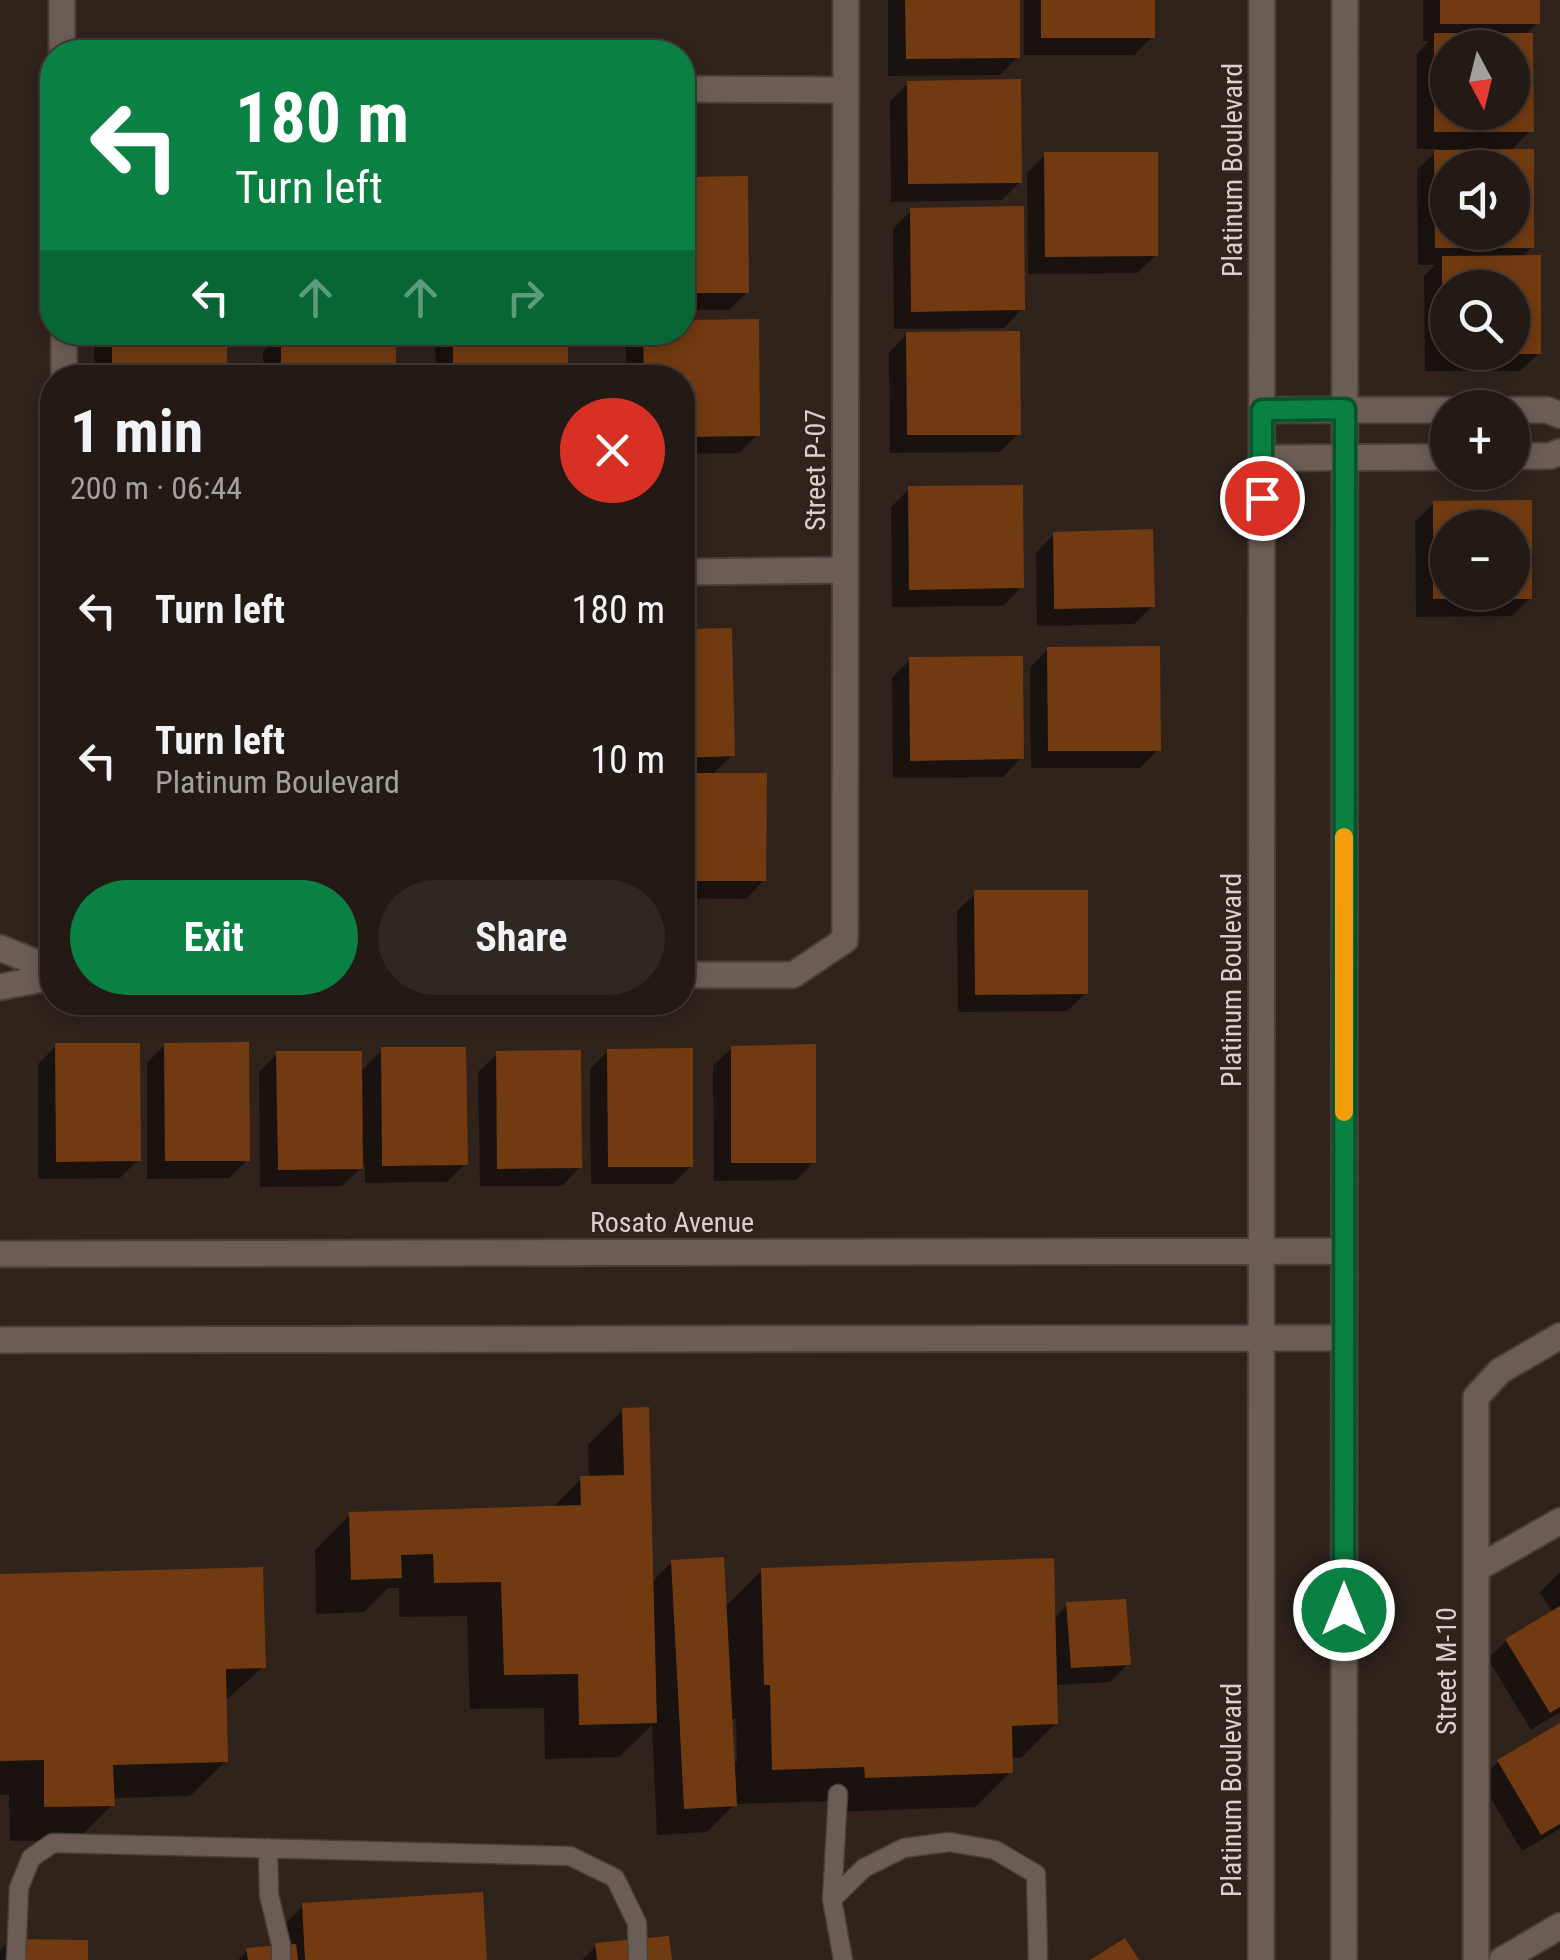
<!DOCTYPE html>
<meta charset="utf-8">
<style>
body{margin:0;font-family:"Roboto Condensed",sans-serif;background:#2f2722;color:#f1f3f6;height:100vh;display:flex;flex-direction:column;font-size:38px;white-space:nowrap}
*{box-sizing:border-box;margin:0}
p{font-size:32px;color:#a3a1a0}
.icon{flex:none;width:55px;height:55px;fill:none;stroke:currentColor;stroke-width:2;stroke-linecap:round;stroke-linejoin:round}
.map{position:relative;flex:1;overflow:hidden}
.sheet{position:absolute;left:40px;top:365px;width:655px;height:650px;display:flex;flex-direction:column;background:#231a15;border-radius:40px;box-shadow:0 5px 15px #0003,0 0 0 2px #403834}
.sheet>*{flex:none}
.banner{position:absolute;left:40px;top:40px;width:655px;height:305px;border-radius:40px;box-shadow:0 5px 15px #0003,0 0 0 2px #403834;background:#0b8043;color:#fff;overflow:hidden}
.needle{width:65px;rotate:173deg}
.tools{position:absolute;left:1430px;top:30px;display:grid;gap:20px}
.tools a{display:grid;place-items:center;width:100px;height:100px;border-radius:50%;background:#231a15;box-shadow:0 5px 15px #0003,0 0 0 2px #403834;font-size:50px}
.pin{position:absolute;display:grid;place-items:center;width:85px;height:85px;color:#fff;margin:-42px;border:5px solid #fff;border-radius:50%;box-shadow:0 2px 10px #0007}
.me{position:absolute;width:110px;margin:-55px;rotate:0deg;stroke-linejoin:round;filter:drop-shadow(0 0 8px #0008)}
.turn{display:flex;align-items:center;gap:35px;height:210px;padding:0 30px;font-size:45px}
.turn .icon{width:130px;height:130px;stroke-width:2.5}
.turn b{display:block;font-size:70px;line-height:85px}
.lanes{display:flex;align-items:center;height:95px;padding:0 30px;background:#0003;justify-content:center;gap:50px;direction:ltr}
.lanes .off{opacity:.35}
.round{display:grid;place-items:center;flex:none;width:105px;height:105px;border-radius:52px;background:#2f2722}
.head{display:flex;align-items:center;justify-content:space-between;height:170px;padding:0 30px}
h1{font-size:60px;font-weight:700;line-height:75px}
.primary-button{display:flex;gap:20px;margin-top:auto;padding:20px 30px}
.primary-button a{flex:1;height:115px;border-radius:60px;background:#0b8043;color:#fff;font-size:40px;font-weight:700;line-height:115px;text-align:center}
.primary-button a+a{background:#2f2722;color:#f1f3f6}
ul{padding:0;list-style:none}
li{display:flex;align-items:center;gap:30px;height:150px;padding:0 30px}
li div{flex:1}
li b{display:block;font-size:38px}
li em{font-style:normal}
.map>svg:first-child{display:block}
</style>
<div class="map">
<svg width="1560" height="1960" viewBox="0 0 1560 1960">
<rect width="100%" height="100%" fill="#2f231c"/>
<path fill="#0007" fill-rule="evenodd" d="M 888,0 L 1017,0 L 1018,57 L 1000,75 L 888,76 Z
M 1024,0 L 1152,0 L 1152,37 L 1134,55 L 1024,55 Z
M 1423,0 L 1537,0 L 1537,23 L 1525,35 L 1531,130 L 1510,151 L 1532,247 L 1521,258 L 1539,353 L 1520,371 L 1425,371 L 1424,276 L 1435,265 L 1418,265 L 1417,170 L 1439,149 L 1417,149 L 1417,54 L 1429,41 L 1423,41 ZM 1448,48 L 1512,48 L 1512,112 L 1448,112 ZM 1448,168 L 1512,168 L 1512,232 L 1448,232 ZM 1448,288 L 1512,288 L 1512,352 L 1448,352 Z
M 909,83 L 1020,182 L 1002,200 L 891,202 L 890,101 Z
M 1045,155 L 1156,255 L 1137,273 L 1028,274 L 1027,173 Z
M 682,179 L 747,292 L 729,310 L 682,310 Z
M 911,211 L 1022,309 L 1004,328 L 894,329 L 893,229 Z
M 110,332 L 225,332 L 225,378 L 95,378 L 94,348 Z
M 451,332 L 566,332 L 566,378 L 436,378 L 435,348 Z
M 634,332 L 682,332 L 757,435 L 739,453 L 682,454 L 682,378 L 626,378 L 626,341 Z
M 282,333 L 394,378 L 264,378 L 263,352 Z
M 907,334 L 1018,434 L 1000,452 L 890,453 L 889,353 Z
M 909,489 L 1021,587 L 1003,606 L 892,607 L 891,507 Z
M 1529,502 L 1530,598 L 1512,616 L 1416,617 L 1415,522 L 1434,503 ZM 1448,528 L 1512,528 L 1512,592 L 1448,592 Z
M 1054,534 L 1152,606 L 1134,624 L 1037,626 L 1036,553 Z
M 682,632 L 732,755 L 712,775 L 764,880 L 746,899 L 682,898 L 682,777 L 685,774 L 682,774 Z
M 1048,649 L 1158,750 L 1140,768 L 1031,768 L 1030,668 Z
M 910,660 L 1021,758 L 1003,777 L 893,778 L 892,678 Z
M 976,893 L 1086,993 L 1067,1011 L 958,1012 L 957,911 Z
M 165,1045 L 247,1160 L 229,1178 L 147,1179 L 147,1063 Z
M 56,1046 L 138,1160 L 120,1178 L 38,1179 L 38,1064 Z
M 732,1048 L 814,1162 L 796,1180 L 714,1181 L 713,1066 Z
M 382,1050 L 465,1164 L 447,1182 L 365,1183 L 365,1164 L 342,1186 L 260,1187 L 259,1072 L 277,1054 L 359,1073 Z
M 608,1051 L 691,1166 L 673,1184 L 591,1184 L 590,1069 Z
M 497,1054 L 580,1167 L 562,1186 L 480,1186 L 478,1072 Z
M 623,1410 L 651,1583 L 672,1562 L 724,1608 L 762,1570 L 1053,1620 L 1067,1605 L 1128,1664 L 1110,1682 L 1055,1685 L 1056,1723 L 1021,1758 L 1010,1758 L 1010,1772 L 975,1807 L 830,1812 L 830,1801 L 735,1804 L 707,1832 L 657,1835 L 652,1725 L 619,1757 L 545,1759 L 544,1708 L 470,1709 L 467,1616 L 399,1617 L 399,1588 L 388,1588 L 364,1612 L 316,1614 L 315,1550 L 350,1515 L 551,1509 L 581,1479 L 589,1479 L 588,1445 ZM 730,1719 L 736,1719 L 737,1762 L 732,1762 Z
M 1560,1572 L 1560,1712 L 1531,1730 L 1488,1659 L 1506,1641 L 1553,1613 L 1540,1592 Z
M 0,1577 L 263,1667 L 224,1702 L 226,1761 L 190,1796 L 112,1798 L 112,1805 L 77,1840 L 10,1841 L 9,1794 L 0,1795 Z
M 1560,1726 L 1560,1829 L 1522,1851 L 1480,1780 L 1498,1762 Z
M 303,1906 L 484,1960 L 238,1960 L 248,1950 L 277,1948 L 276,1933 Z
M 8,1942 L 85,1960 L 0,1960 L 0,1950 Z
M 596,1946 L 669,1960 L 582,1960 Z"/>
<path fill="#713a11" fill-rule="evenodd" d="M 905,0 L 1020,0 L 1020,58 L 906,59 Z
M 1041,0 L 1155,0 L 1155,38 L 1041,38 Z
M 1440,0 L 1540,0 L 1540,24 L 1440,24 Z
M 1434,33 L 1533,33 L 1534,132 L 1434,132 ZM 1448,48 L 1512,48 L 1512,112 L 1448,112 Z
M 1021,79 L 1022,183 L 908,184 L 907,81 Z
M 1534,149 L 1534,248 L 1435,248 L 1434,150 ZM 1448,168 L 1512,168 L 1512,232 L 1448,232 Z
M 1044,152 L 1158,152 L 1158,256 L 1045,257 Z
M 748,176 L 749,293 L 682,293 L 682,177 Z
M 1024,206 L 1025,310 L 911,312 L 910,208 Z
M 1541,255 L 1541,354 L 1512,354 L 1512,288 L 1448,288 L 1448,354 L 1442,354 L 1442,256 Z
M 759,319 L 760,436 L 682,437 L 682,378 L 644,378 L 643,332 L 682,332 L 682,320 Z
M 1020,331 L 1021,435 L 907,435 L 906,332 Z
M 112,332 L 227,332 L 227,378 L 112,378 Z
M 281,332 L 396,332 L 396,378 L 281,378 Z
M 453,332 L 568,332 L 568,378 L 453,378 Z
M 1023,485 L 1024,588 L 909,590 L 908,486 Z
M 1532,500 L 1532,599 L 1433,599 L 1433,501 ZM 1448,528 L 1512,528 L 1512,592 L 1448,592 Z
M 1153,529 L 1155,607 L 1054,609 L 1053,532 Z
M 732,628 L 735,756 L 682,758 L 682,629 Z
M 1160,646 L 1161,751 L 1048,751 L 1047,647 Z
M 1023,656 L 1024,759 L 910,761 L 909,657 Z
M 683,773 L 767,773 L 766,881 L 682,881 Z
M 974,890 L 1088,890 L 1088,994 L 975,995 Z
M 249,1042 L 250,1161 L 165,1161 L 164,1043 Z
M 55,1043 L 140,1043 L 141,1161 L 56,1162 Z
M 816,1044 L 816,1163 L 731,1163 L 731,1046 Z
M 381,1047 L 466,1047 L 468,1165 L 382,1166 Z
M 693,1048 L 693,1167 L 608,1167 L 607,1049 Z
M 581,1050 L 582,1168 L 497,1169 L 496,1051 Z
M 276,1051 L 362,1051 L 363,1169 L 278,1170 Z
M 649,1407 L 657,1723 L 579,1725 L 578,1674 L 504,1675 L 501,1582 L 434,1583 L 433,1554 L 401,1555 L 402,1578 L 351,1580 L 349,1512 L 581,1505 L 580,1476 L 624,1475 L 622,1408 Z
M 724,1557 L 737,1806 L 684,1809 L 671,1560 Z
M 1054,1558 L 1058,1724 L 1012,1726 L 1013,1773 L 865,1778 L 864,1767 L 772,1770 L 770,1685 L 764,1685 L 761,1568 Z
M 263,1567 L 266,1668 L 226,1669 L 228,1762 L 113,1765 L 115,1806 L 44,1807 L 44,1760 L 0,1761 L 0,1574 Z
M 1126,1599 L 1131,1665 L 1071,1668 L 1066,1602 Z
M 1560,1606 L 1560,1707 L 1550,1713 L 1505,1639 Z
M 1560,1723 L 1560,1824 L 1541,1835 L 1497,1760 Z
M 483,1892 L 487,1960 L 305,1960 L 302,1903 Z
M 669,1936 L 672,1960 L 597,1960 L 595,1943 Z
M 1125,1938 L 1139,1960 L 1090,1960 Z
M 7,1939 L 88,1940 L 88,1960 L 6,1960 Z
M 296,1944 L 298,1960 L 248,1960 L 246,1948 Z"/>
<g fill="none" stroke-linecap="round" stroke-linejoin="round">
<defs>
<path id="service" d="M 268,1848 L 269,1895 L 281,1945 L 281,1960
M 832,1899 L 838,1794
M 16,1960 L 19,1888 L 31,1858 L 53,1843 L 570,1856 L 615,1878 L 637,1923 L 638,1960
M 843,1960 L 832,1899 L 864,1868 L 904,1848 L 949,1842 L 995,1850 L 1036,1874 L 1038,1960"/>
<path id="minor" d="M 62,0 L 62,52
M 682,89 L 846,90
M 64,332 L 64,378
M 1262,410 L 1448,410
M 1512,410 L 1547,410 L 1560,415
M 1512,456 L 1550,456 L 1560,452
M 1262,458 L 1448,457
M 682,572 L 845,570
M 0,948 L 52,969
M 682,975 L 793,975 L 845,940 L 846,0
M 0,987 L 52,977
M 1476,1569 L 1560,1521
M 1476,1960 L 1476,1397 L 1500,1371 L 1560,1336
M 1502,1960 L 1560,1926"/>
<path id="tertiary" d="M 0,1254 L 1344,1251
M 0,1340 L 1344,1338
M 1261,1960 L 1262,0
M 1344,1960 L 1345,0"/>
</defs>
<use href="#service" stroke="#493f39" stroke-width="21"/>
<use href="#minor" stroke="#493f39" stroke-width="29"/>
<use href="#tertiary" stroke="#493f39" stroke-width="29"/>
<use href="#service" stroke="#6b5d55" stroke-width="18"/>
<use href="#minor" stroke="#6b5d55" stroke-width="25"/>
<use href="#tertiary" stroke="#6b5d55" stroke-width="25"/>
</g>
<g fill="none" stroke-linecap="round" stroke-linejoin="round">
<defs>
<path id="route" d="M 1262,498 L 1262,410 L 1345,409 L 1344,1610"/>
</defs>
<use href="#route" stroke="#07532c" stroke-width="25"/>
<use href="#route" stroke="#0b8043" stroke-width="18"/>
<path stroke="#f59e0b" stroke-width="18" d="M 1344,1112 L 1344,837"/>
</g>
<g text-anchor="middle" stroke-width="10" stroke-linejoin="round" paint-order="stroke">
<g font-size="28" fill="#d9d0cc" stroke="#2f231c">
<text transform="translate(1232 170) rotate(-90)" y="10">Platinum Boulevard</text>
<text transform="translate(815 470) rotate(-90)" y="10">Street P-07</text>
<text transform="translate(1231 980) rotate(-90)" y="10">Platinum Boulevard</text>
<text x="672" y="1232">Rosato Avenue</text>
<text transform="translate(1446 1671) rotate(-90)" y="10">Street M-10</text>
<text transform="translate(1231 1790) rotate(-90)" y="10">Platinum Boulevard</text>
</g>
</g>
</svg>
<div class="tools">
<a><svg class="needle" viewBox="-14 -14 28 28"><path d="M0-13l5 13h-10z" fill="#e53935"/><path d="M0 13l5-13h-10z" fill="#a3a1a0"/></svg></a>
<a><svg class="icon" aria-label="sound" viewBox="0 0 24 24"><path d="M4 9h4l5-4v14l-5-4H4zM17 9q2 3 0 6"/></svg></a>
<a><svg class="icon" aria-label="search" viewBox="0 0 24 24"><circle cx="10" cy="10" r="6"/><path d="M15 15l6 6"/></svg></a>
<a>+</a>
<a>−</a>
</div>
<div class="pin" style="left:1262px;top:498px;background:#d93025"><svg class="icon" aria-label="arrive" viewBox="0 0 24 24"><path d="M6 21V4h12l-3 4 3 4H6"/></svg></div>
<svg class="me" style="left:1344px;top:1610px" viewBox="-20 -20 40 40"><circle r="17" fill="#0b8043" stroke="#fff" stroke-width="3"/><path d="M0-11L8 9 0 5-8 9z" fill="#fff"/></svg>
<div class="banner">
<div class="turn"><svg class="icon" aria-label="left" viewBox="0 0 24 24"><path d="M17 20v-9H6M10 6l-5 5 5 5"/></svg><div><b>180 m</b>Turn left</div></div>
<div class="lanes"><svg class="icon" aria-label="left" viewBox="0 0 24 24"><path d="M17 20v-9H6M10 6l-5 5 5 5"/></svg><svg class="icon off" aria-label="ahead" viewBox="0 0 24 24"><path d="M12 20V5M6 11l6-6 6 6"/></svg><svg class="icon off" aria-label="ahead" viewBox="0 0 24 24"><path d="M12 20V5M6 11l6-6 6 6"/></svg><svg class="icon off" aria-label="right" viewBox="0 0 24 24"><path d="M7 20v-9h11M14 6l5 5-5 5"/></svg></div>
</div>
<section class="sheet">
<div class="head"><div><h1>1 min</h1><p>200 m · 06:44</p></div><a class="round" style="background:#d93025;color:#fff"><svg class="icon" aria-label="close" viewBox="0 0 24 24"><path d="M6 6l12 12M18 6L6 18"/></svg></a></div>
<ul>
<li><svg class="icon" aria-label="left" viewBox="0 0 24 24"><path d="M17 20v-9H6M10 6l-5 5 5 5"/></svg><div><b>Turn left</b></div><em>180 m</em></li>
<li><svg class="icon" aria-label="left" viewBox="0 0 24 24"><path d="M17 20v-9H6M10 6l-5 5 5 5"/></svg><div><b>Turn left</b><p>Platinum Boulevard</p></div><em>10 m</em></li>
</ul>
<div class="primary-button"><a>Exit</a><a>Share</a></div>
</section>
</div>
